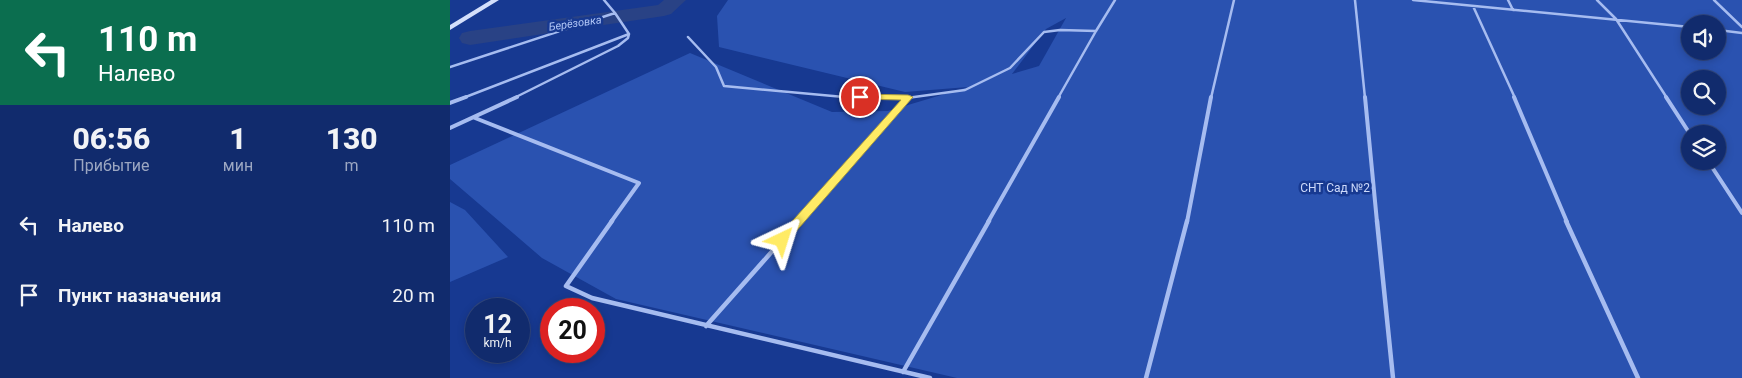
<!DOCTYPE html>
<html lang="ru">
<meta charset="utf-8">
<style>
body{margin:0;font-family:Roboto,sans-serif;background:#1e3775;color:#f1f3f6;height:100vh;display:flex;flex-direction:column;font-size:19px;white-space:nowrap}
*{box-sizing:border-box;margin:0}
p{font-size:16px;color:#9ca7c2}
.icon{flex:none;width:28px;height:28px;fill:none;stroke:currentColor;stroke-width:2;stroke-linecap:round;stroke-linejoin:round}
.map{position:relative;flex:1;overflow:hidden}
.drawer{display:flex;flex-direction:column;background:#112b6d;width:450px}
.drawer>*{flex:none}
.hud{background:#0b6e4f;color:#fff;overflow:hidden}
.controls{position:absolute;left:1231px;top:15px;display:grid;gap:10px}
.controls a{display:grid;place-items:center;width:45px;height:45px;border-radius:50%;background:#112b6d;box-shadow:0 2px 8px #0003,0 0 0 1px #304780;font-size:25px}
.speed{position:absolute;left:15px;top:298px;display:flex;gap:10px;font-size:25px;font-weight:700;text-align:center}
.speed>*{display:grid;place-content:center;width:65px;height:65px;border-radius:50%;background:#112b6d;box-shadow:0 2px 8px #0003,0 0 0 1px #304780;line-height:1}
.speed small{font-size:12px;font-weight:400}
.speed .limit{border:8px solid #d22;background:#fff;color:#111}
.pin{position:absolute;display:grid;place-items:center;width:42px;height:42px;color:#fff;margin:-21px;border:2px solid #fff;border-radius:50%;box-shadow:0 1px 5px #0007}
.me{position:absolute;width:55px;margin:-28px;rotate:41deg;stroke-linejoin:round;filter:drop-shadow(0 0 4px #0008)}
.turn{display:flex;align-items:center;gap:18px;height:105px;padding:0 15px;font-size:22px}
.turn .icon{width:65px;height:65px;stroke-width:2.5}
.turn b{display:block;font-size:35px;line-height:42px}
.eta{display:flex;justify-content:space-evenly;align-items:center;height:85px;text-align:center}
.eta b{font-size:30px;font-weight:800;line-height:35px}
ul{padding:0;list-style:none}
li{display:flex;align-items:center;gap:15px;height:70px;padding:0 15px}
li div{flex:1}
li b{display:block;font-size:19px}
li em{font-style:normal}
main{display:flex;flex:1;min-height:0}
.map>svg:first-child{display:block}
</style>
<main>
<section class="drawer">
<div class="hud">
<div class="turn"><svg class="icon" aria-label="left" viewBox="0 0 24 24"><path d="M17 20v-9H6M10 6l-5 5 5 5"/></svg><div><b>110 m</b>Налево</div></div>
</div>
<div class="eta">
<div><b>06:56</b><p>Прибытие</p></div>
<div><b>1</b><p>мин</p></div>
<div><b>130</b><p>m</p></div>
</div>
<ul>
<li><svg class="icon" aria-label="left" viewBox="0 0 24 24"><path d="M17 20v-9H6M10 6l-5 5 5 5"/></svg><div><b>Налево</b></div><em>110 m</em></li>
<li><svg class="icon" aria-label="arrive" viewBox="0 0 24 24"><path d="M6 21V4h12l-3 4 3 4H6"/></svg><div><b>Пункт назначения</b></div><em>20 m</em></li>
</ul>
</section>
<div class="map">
<svg width="1292" height="378" viewBox="0 0 1292 378">
<rect width="100%" height="100%" fill="#173991"/>
<path fill="#2a52b0" fill-rule="evenodd" d="M 278,0 L 1292,0 L 1292,378 L 507,378 L 166,299 L 92,258 L 0,179 L 0,165 L 240,53 L 382,112 L 438,111 L 518,87 L 455,92 L 269,47 L 267,16 ZM 616,18 L 589,66 L 562,74 L 596,29 ZM 1240,24 L 1268,24 L 1268,51 L 1240,51 ZM 1240,79 L 1268,79 L 1268,106 L 1240,106 ZM 1240,134 L 1268,134 L 1268,161 L 1240,161 Z
M 0,202 L 15,210 L 58,257 L 0,282 Z"/>
<g fill="none" stroke-linecap="round" stroke-linejoin="round">
<path fill="#294285" fill-rule="evenodd" d="M 214,0 L 236,0 L 221,14 L 214,16 L 20,45 L 12,43 L 9,38 L 12,33 L 20,31 L 208,5 Z"/>
<path stroke="#a6bcf0" stroke-width="2.5" d="M 154,0 L 165,13
M 905,0 L 915,98
M 963,0 L 1240,27
M 1058,0 L 1063,10
M 1147,0 L 1166,19 L 1217,98
M 1264,0 L 1292,27
M 1023,6 L 1065,98
M 1268,30 L 1292,33
M 238,37 L 266,67 L 274,86 L 394,97 L 458,97
M 0,67 L 165,13 L 179,34
M 13,98 L 179,34
M 64,98 L 168,46 L 178,38 L 179,34
M 457,98 L 515,90 L 560,68 L 594,32 L 610,30 L 646,31 L 665,0
M 608,98 L 646,31
M 761,98 L 784,0"/>
<path stroke="#a6bcf0" stroke-width="4" d="M 393,97 L 458,97
M 915,97 L 927,222
M 1064,97 L 1117,222
M 1216,97 L 1240,134
M 0,103 L 16,97
M 25,118 L 189,183 L 161,222
M 0,128 L 67,97
M 1258,161 L 1292,213
M 348,222 L 459,97
M 538,222 L 609,97
M 737,222 L 761,97"/>
<path stroke="#a6bcf0" stroke-width="4.5" d="M 162,221 L 116,286 L 142,298 L 480,378
M 927,221 L 943,378
M 1116,221 L 1188,378
M 256,326 L 349,221
M 453,372 L 539,221
M 696,378 L 737,221"/>
<path fill="#d4dffb" fill-rule="evenodd" d="M 41,0 L 49,0 L 0,30 L 0,25 Z"/>
</g>
<path fill="#ffeb65" stroke="#a69942" d="M 410,94 L 458,95 L 463,97 L 336,243 L 327,243 L 326,240 L 327,238 L 451,100 L 407,99 L 407,95 Z"/>
<g text-anchor="middle" stroke-width="5" stroke-linejoin="round" paint-order="stroke">
<g font-size="11" font-style="italic" fill="#b2c7f7" stroke="#173991">
<text transform="translate(125 23) rotate(-8)" y="4">Берёзовка</text>
</g>
<g font-size="12" fill="#cddafb" stroke="#173991">
<text x="885" y="192">СНТ Сад №2</text>
</g>
</g>
</svg>
<div class="controls">
<a><svg class="icon" aria-label="sound" viewBox="0 0 24 24"><path d="M4 9h4l5-4v14l-5-4H4zM17 9q2 3 0 6"/></svg></a>
<a><svg class="icon" aria-label="search" viewBox="0 0 24 24"><circle cx="10" cy="10" r="6"/><path d="M15 15l6 6"/></svg></a>
<a><svg class="icon" aria-label="layers" viewBox="0 0 24 24"><path d="M12 4l9 5-9 5-9-5zM3 14l9 5 9-5"/></svg></a>
</div>
<div class="speed"><div>12<small>km/h</small></div><div class="limit">20</div></div>
<div class="pin" style="left:410px;top:97px;background:#d93025"><svg class="icon" aria-label="arrive" viewBox="0 0 24 24"><path d="M6 21V4h12l-3 4 3 4H6"/></svg></div>
<svg class="me" style="left:332px;top:240px" viewBox="-20 -20 40 40"><path d="M0-17L14 15 0 8-14 15z" fill="#ffeb65" stroke="#fff" stroke-width="4"/></svg>
</div>
</main>
